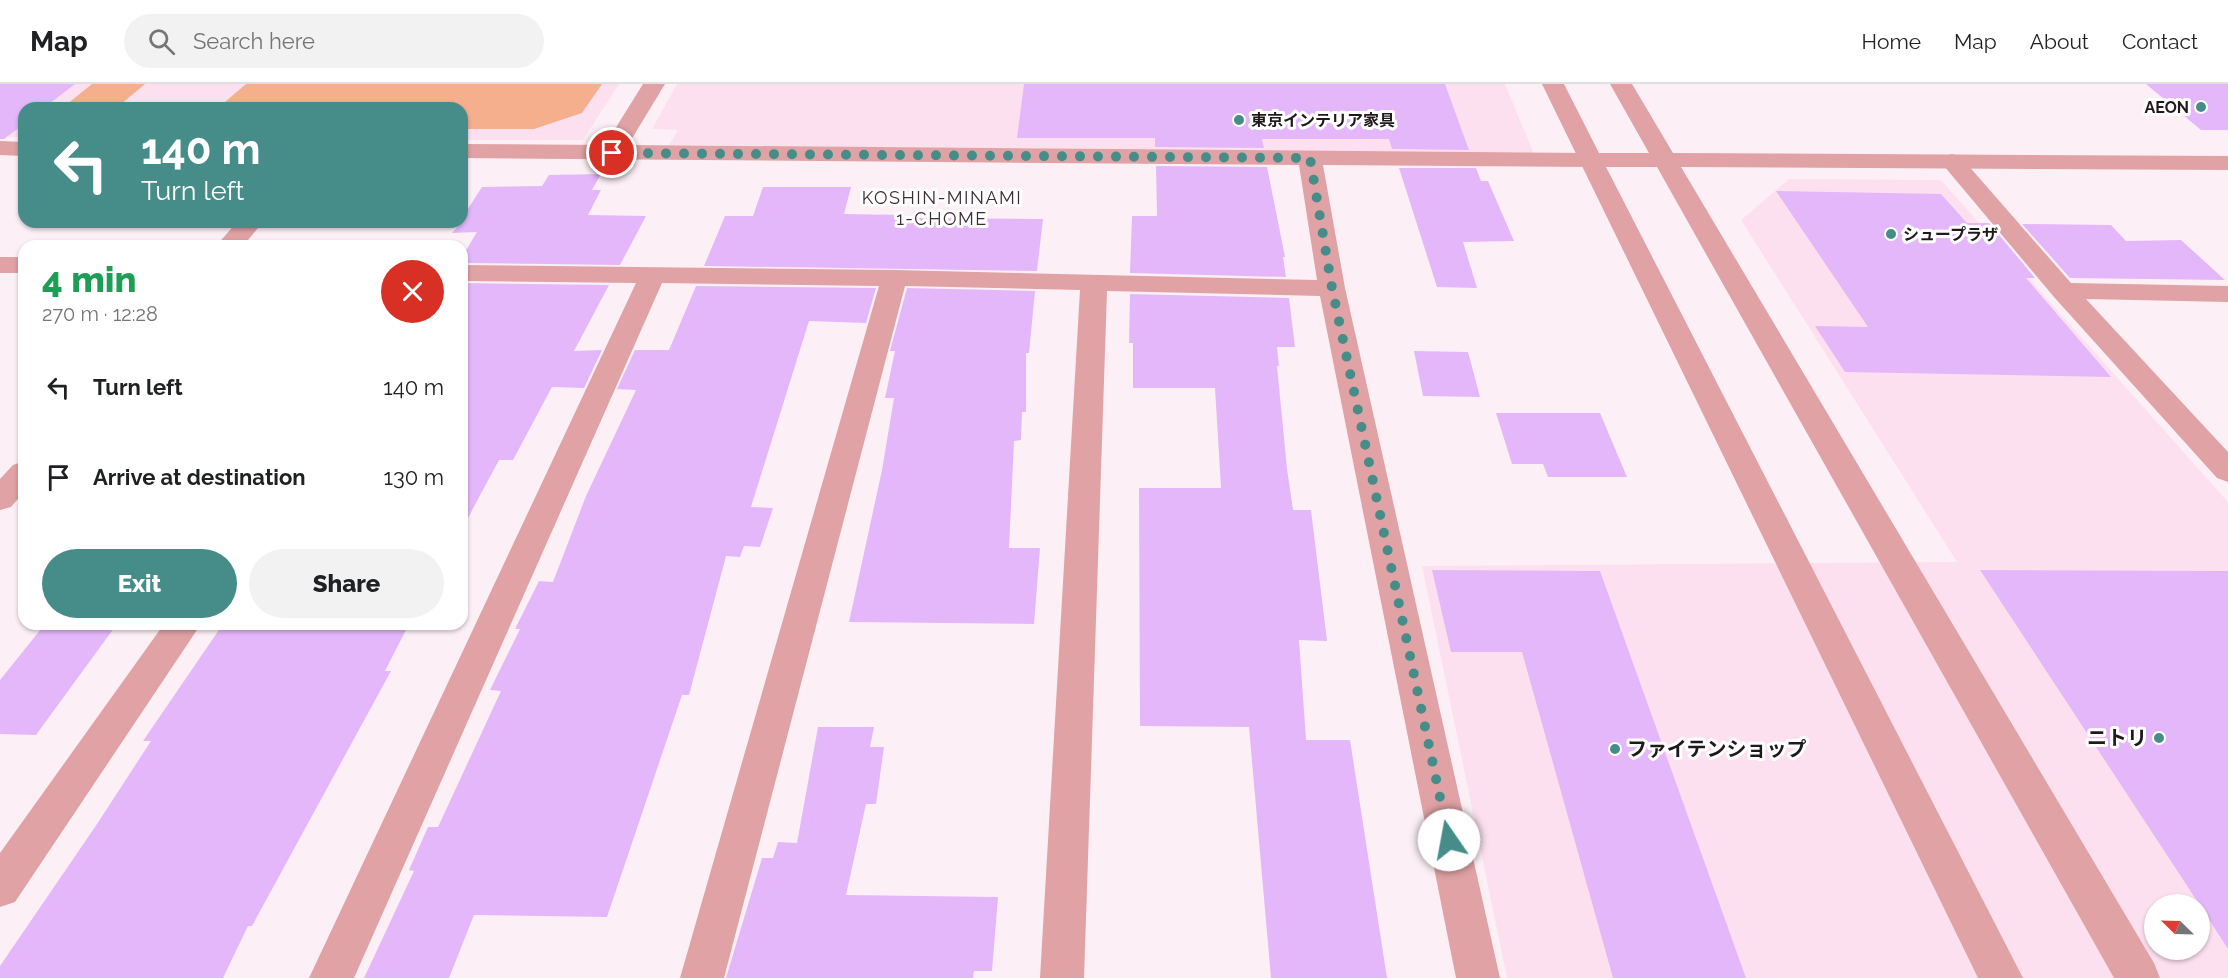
<!DOCTYPE html>
<meta charset="utf-8">
<style>
body{margin:0;font-family:Raleway,"Noto Sans JP",sans-serif;background:#f2f2f2;color:#202124;height:100vh;display:flex;flex-direction:column;font-size:22px;white-space:nowrap}
*{box-sizing:border-box;margin:0}
p{font-size:20px;color:#757577}
.icon{flex:none;width:33px;height:33px;fill:none;stroke:currentColor;stroke-width:2;stroke-linecap:round;stroke-linejoin:round}
.map{position:relative;flex:1;overflow:hidden}
.details{position:absolute;left:18px;top:156px;width:450px;height:390px;display:flex;flex-direction:column;background:#fff;border-radius:18px;box-shadow:0 2px 4px #0004}
.details>*{flex:none}
.top-card{position:absolute;left:18px;top:18px;width:450px;height:126px;border-radius:18px;box-shadow:0 2px 4px #0004;background:#468d89;color:#fff;overflow:hidden}
.needle{width:39px;rotate:293deg}
.controls{position:absolute;left:2144px;top:810px;display:grid;gap:12px}
.controls a{display:grid;place-items:center;width:66px;height:66px;border-radius:50%;background:#fff;box-shadow:0 2px 4px #0004;font-size:30px}
.pin{position:absolute;display:grid;place-items:center;width:51px;height:51px;color:#fff;margin:-26px;border:3px solid #fff;border-radius:50%;box-shadow:0 2px 6px #0007}
.me{position:absolute;width:66px;margin:-33px;rotate:348deg;stroke-linejoin:round;filter:drop-shadow(0 0 4px #0008)}
.turn{display:flex;align-items:center;gap:21px;height:126px;padding:0 24px;font-size:27px}
.turn .icon{width:78px;height:78px;stroke-width:2.5}
.turn b{display:block;font-size:42px;line-height:51px}
.round{display:grid;place-items:center;flex:none;width:63px;height:63px;border-radius:32px;background:#f2f2f2}
.overview{display:flex;align-items:center;justify-content:space-between;height:102px;padding:0 24px}
h1{font-size:36px;font-weight:800;line-height:45px;color:#1e9e55}
.button{display:flex;gap:12px;margin-top:auto;padding:12px 24px}
.button a{flex:1;height:69px;border-radius:36px;background:#468d89;color:#fff;font-size:24px;font-weight:800;line-height:69px;text-align:center}
.button a+a{background:#f2f2f2;color:#202124}
ul{padding:0;list-style:none}
li{display:flex;align-items:center;gap:18px;height:90px;padding:0 24px}
li div{flex:1}
li b{display:block;font-size:22px}
li em{font-style:normal}
header{display:flex;align-items:center;gap:36px;box-sizing:border-box;height:84px;padding:0 30px;background:#fff;border-bottom:2px solid #e0e0e0}
header strong{font-size:28px}
nav{display:flex;gap:33px;margin-inline-start:auto;font-size:21px}
.search{width:420px;height:54px;background:#f2f2f2;display:flex;align-items:center;gap:15px;box-sizing:border-box;padding:0 21px;border-radius:33px;color:#757577;font-size:22px}
.map>svg:first-child{display:block}
</style>
<header>
<strong>Map</strong>
<div class="search"><svg class="icon" aria-label="search" viewBox="0 0 24 24"><circle cx="10" cy="10" r="6"/><path d="M15 15l6 6"/></svg>Search here</div>
<nav><a>Home</a><a>Map</a><a>About</a><a>Contact</a></nav>
</header>
<div class="map">
<svg width="2228" height="894" viewBox="0 0 2228 894">
<rect width="100%" height="100%" fill="#fcf0f6"/>
<path fill="#fde0ef" fill-rule="evenodd" d="M 0,0 L 619,0 L 583,56 L 462,56 L 462,24 L 24,24 L 24,53 L 0,53 Z
M 677,0 L 1505,0 L 1534,70 L 669,61 L 678,46 L 652,45 Z
M 1789,95 L 1941,96 L 2228,418 L 2228,894 L 1507,894 L 1422,482 L 1957,478 L 1741,136 ZM 2154,820 L 2199,820 L 2199,866 L 2154,866 Z"/>
<path fill="#f5af8c" d="M 92,0 L 145,0 L 121,20 L 66,21 Z
M 246,0 L 602,0 L 582,29 L 534,45 L 462,45 L 462,24 L 218,24 Z"/>
<path fill="#e4b7fa" d="M 0,0 L 75,0 L 44,24 L 24,24 L 24,40 L 4,55 L 0,55 Z
M 1024,0 L 1445,0 L 1469,66 L 1392,65 L 1389,55 L 1262,55 L 1264,64 L 1155,63 L 1155,54 L 1017,54 Z
M 2146,0 L 2228,0 L 2228,46 L 2201,46 Z
M 1156,82 L 1267,83 L 1285,173 L 1283,173 L 1286,193 L 1130,189 L 1132,132 L 1157,132 Z
M 1399,84 L 1476,84 L 1481,97 L 1488,97 L 1514,157 L 1463,158 L 1477,204 L 1437,203 Z
M 601,90 L 592,106 L 601,106 L 588,131 L 646,132 L 620,181 L 462,179 L 462,173 L 477,148 L 452,149 L 462,138 L 462,134 L 482,103 L 542,102 L 549,91 Z
M 763,103 L 851,103 L 844,130 L 903,131 L 903,134 L 1043,135 L 1037,187 L 704,182 L 725,132 L 753,132 Z
M 1776,107 L 1941,110 L 1967,139 L 1989,139 L 2035,194 L 2026,194 L 2111,293 L 1845,288 L 1815,242 L 1868,243 Z
M 2022,140 L 2111,141 L 2126,157 L 2181,156 L 2225,196 L 2070,194 Z
M 462,199 L 609,201 L 574,267 L 602,266 L 584,304 L 552,303 L 513,376 L 499,376 L 462,445 Z
M 696,202 L 876,204 L 866,239 L 809,237 L 751,423 L 773,424 L 760,463 L 744,462 L 740,473 L 726,472 L 689,611 L 682,611 L 607,833 L 474,831 L 449,894 L 364,894 L 414,787 L 409,786 L 428,743 L 438,743 L 501,607 L 490,606 L 520,545 L 515,545 L 539,497 L 553,498 L 586,412 L 636,306 L 617,305 L 635,266 L 669,266 Z
M 907,204 L 1035,207 L 1029,269 L 1026,269 L 1026,328 L 1022,328 L 1021,356 L 1014,357 L 1009,464 L 1040,464 L 1034,540 L 849,538 L 882,386 L 894,314 L 885,314 L 895,267 L 890,267 Z
M 1130,210 L 1289,214 L 1295,263 L 1277,263 L 1279,282 L 1277,282 L 1287,385 L 1293,426 L 1311,426 L 1327,557 L 1299,556 L 1306,656 L 1350,656 L 1387,894 L 1271,894 L 1249,643 L 1140,642 L 1139,404 L 1221,404 L 1215,304 L 1133,304 L 1133,259 L 1129,259 Z
M 1414,267 L 1468,268 L 1480,313 L 1423,312 Z
M 1496,329 L 1600,329 L 1627,393 L 1548,393 L 1543,380 L 1512,380 Z
M 1432,486 L 1600,487 L 1746,894 L 1613,894 L 1522,568 L 1451,568 Z
M 1980,486 L 2228,487 L 2228,865 L 2199,820 Z
M 45,540 L 117,540 L 36,651 L 0,650 L 0,596 Z
M 223,540 L 409,540 L 385,587 L 391,587 L 252,842 L 248,842 L 223,894 L 0,894 L 0,882 L 97,740 L 151,657 L 143,657 Z
M 818,643 L 874,643 L 870,663 L 884,663 L 876,720 L 866,720 L 846,811 L 998,813 L 992,887 L 974,887 L 973,894 L 726,894 L 762,774 L 773,774 L 778,758 L 797,759 Z"/>
<g fill="none" stroke-linecap="round" stroke-linejoin="round">
<path fill="#e0a2a4" fill-rule="evenodd" d="M 643,0 L 665,0 L 628,61 L 1592,69 L 1600,71 L 1604,76 L 1600,81 L 1592,83 L 1323,81 L 1345,204 L 1500,894 L 1456,894 L 1320,212 L 1107,207 L 1084,894 L 1040,894 L 1080,206 L 905,202 L 724,894 L 680,894 L 879,202 L 662,199 L 354,894 L 309,894 L 636,199 L 462,197 L 462,181 L 894,186 L 1317,196 L 1299,81 L 462,74 L 462,60 L 605,61 Z
M 0,57 L 24,58 L 24,72 L 0,71 Z
M 1952,70 L 1960,72 L 2071,199 L 2228,202 L 2228,218 L 2086,215 L 2228,368 L 2228,398 L 2217,394 L 2054,213 L 1944,82 L 1940,77 L 1944,72 Z
M 237,138 L 263,138 L 243,162 L 216,162 Z
M 0,173 L 24,173 L 24,189 L 0,189 Z
M 24,377 L 24,408 L 11,423 L 0,426 L 0,395 L 13,381 Z
M 164,540 L 201,540 L 15,818 L 0,823 L 0,769 Z"/>
<path fill="#e0a2a4" fill-rule="evenodd" d="M 1542,0 L 1564,0 L 1599,69 L 1649,69 L 1610,0 L 1632,0 L 1673,69 L 2228,72 L 2228,86 L 1681,83 L 2154,879 L 2160,894 L 2114,894 L 1657,83 L 1606,83 L 2023,894 L 1978,894 Z"/>
</g>
<g fill="none" stroke-linecap="round" stroke-linejoin="round">
<path stroke="#468d89" stroke-width="10" stroke-dasharray="0 18" d="M 612,69 L 1310,74 L 1332,204 L 1449,756"/>
</g>
<g fill="#468d89" stroke="#fff" stroke-width="2">
<circle cx="2201" cy="23" r="6"/>
<circle cx="1239" cy="36" r="6"/>
<circle cx="1891" cy="150" r="6"/>
<circle cx="2159" cy="654" r="6"/>
<circle cx="1615" cy="665" r="6"/>
</g>
<g text-anchor="middle" stroke-width="6" stroke-linejoin="round" paint-order="stroke">
<g font-size="16" font-weight="bold" fill="#20191c" stroke="#fff" text-anchor="start">
<text x="2189" y="29" text-anchor="end">AEON</text>
<text x="1251" y="42">東京インテリア家具</text>
<text x="1903" y="156">シュープラザ</text>
</g>
<g font-size="18" letter-spacing="1.5" fill="#3c2d35" stroke="#fff">
<text x="942" y="120">KOSHIN-MINAMI<tspan x="942" dy="21">1-CHOME</tspan></text>
</g>
<g font-size="20" font-weight="bold" fill="#20191c" stroke="#fff" text-anchor="end">
<text x="2147" y="661">ニトリ</text>
<text x="1627" y="672" text-anchor="start">ファイテンショップ</text>
</g>
</g>
</svg>
<div class="controls">
<a><svg class="needle" viewBox="-14 -14 28 28"><path d="M0-13l5 13h-10z" fill="#e53935"/><path d="M0 13l5-13h-10z" fill="#757577"/></svg></a>
</div>
<div class="pin" style="left:612px;top:69px;background:#d93025"><svg class="icon" aria-label="arrive" viewBox="0 0 24 24"><path d="M6 21V4h12l-3 4 3 4H6"/></svg></div>
<svg class="me" style="left:1449px;top:756px" viewBox="-20 -20 40 40"><circle r="19" fill="#fff"/><path d="M0-13L10 11 0 6-10 11z" fill="#468d89"/></svg>
<div class="top-card">
<div class="turn"><svg class="icon" aria-label="left" viewBox="0 0 24 24"><path d="M17 20v-9H6M10 6l-5 5 5 5"/></svg><div><b>140 m</b>Turn left</div></div>
</div>
<section class="details">
<div class="overview"><div><h1>4 min</h1><p>270 m · 12:28</p></div><a class="round" style="background:#d93025;color:#fff"><svg class="icon" aria-label="close" viewBox="0 0 24 24"><path d="M6 6l12 12M18 6L6 18"/></svg></a></div>
<ul>
<li><svg class="icon" aria-label="left" viewBox="0 0 24 24"><path d="M17 20v-9H6M10 6l-5 5 5 5"/></svg><div><b>Turn left</b></div><em>140 m</em></li>
<li><svg class="icon" aria-label="arrive" viewBox="0 0 24 24"><path d="M6 21V4h12l-3 4 3 4H6"/></svg><div><b>Arrive at destination</b></div><em>130 m</em></li>
</ul>
<div class="button"><a>Exit</a><a>Share</a></div>
</section>
</div>
